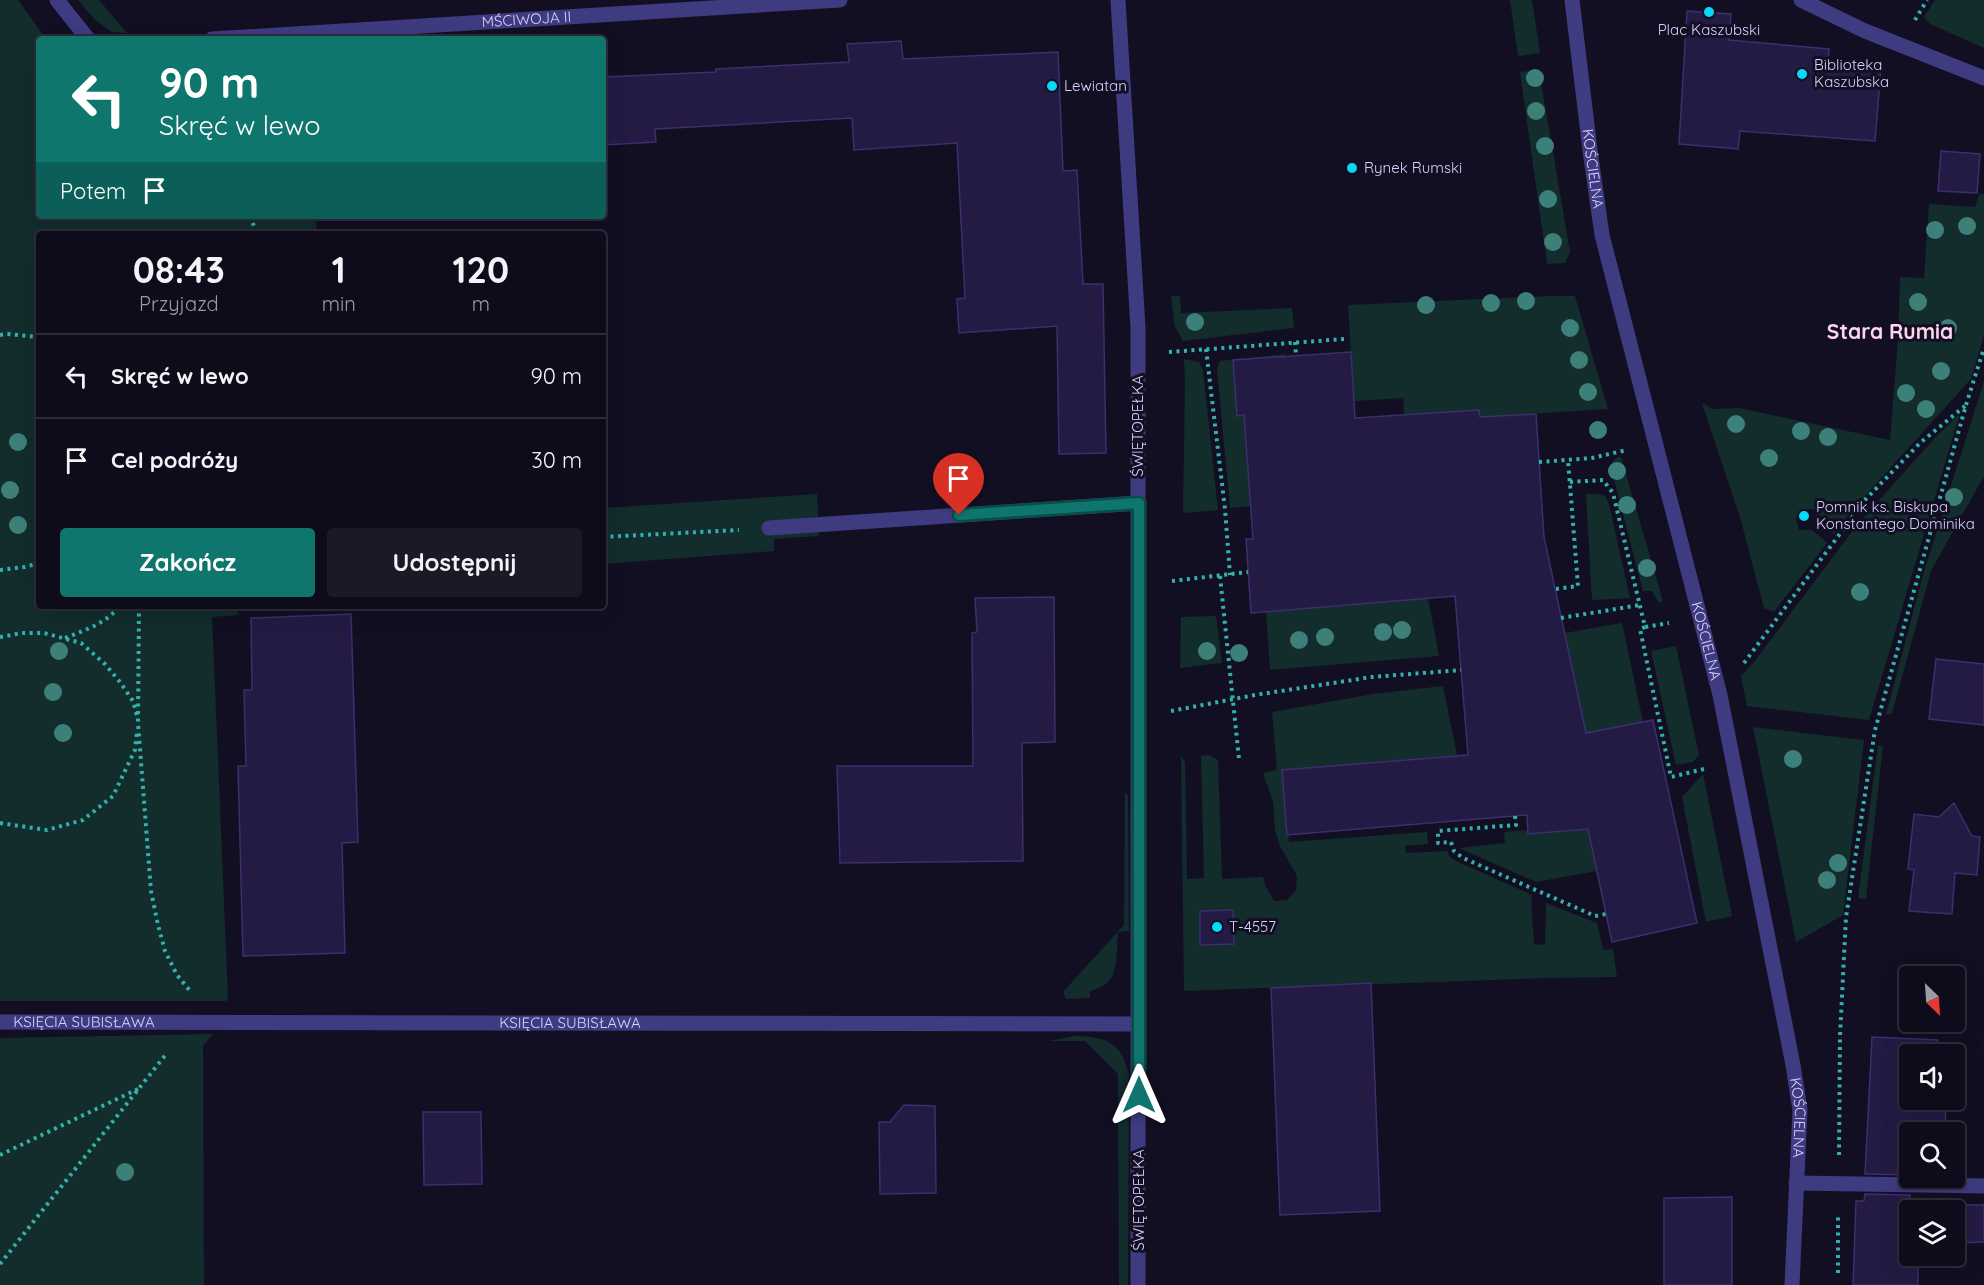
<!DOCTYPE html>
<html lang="pl">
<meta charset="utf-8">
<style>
body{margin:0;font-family:Quicksand,sans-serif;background:#1c1927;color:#f1f3f6;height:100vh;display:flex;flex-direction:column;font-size:22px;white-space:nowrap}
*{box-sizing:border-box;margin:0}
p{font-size:20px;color:#9b9ba2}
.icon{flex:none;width:33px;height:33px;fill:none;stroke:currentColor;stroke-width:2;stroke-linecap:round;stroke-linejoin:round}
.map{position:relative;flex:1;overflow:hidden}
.panel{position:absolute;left:36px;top:231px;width:570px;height:378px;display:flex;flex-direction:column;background:#0e0b1a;border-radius:6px;box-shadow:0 6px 24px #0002,0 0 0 2px #2e2b39}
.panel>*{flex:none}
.hud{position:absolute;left:36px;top:36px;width:570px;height:183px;border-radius:6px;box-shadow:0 6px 24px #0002,0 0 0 2px #2e2b39;background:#0f766e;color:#fff;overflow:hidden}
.needle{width:39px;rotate:155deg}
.controls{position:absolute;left:1899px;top:966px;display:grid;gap:12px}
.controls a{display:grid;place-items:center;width:66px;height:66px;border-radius:6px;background:#0e0b1a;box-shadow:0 6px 24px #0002,0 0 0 2px #2e2b39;font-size:30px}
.pin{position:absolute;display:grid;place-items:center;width:51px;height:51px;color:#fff;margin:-62px -26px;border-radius:50% 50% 50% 0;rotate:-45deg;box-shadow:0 0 6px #0007}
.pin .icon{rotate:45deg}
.me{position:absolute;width:66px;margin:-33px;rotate:0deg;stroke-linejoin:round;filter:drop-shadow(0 0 4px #0008)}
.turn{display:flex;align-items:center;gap:21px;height:126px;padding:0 24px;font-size:27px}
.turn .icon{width:78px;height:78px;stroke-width:2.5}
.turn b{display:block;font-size:42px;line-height:51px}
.then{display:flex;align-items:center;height:57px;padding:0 24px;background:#0003;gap:12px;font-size:22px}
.eta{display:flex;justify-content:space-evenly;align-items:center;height:102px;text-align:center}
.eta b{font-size:36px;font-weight:800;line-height:42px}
.primary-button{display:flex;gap:12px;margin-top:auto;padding:12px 24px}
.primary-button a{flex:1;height:69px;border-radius:6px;background:#0f766e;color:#fff;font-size:24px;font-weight:800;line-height:69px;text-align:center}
.primary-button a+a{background:#1c1927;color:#f1f3f6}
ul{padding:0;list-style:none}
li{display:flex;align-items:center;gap:18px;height:84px;padding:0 24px;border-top:2px solid #2e2b39}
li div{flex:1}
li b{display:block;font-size:22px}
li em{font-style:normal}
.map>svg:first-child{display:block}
</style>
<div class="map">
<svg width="1984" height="1285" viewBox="0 0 1984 1285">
<rect width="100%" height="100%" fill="#130f23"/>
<path fill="#122d2c" d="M 0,0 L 18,0 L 46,39 L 39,39 L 39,216 L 316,216 L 317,234 L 39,234 L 39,606 L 237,606 L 238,615 L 212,617 L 228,998 L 226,1001 L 0,1001 Z
M 78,0 L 99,0 L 127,33 L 112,32 L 95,20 Z
M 1510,0 L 1532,0 L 1540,53 L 1518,56 Z
M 1935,0 L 1984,0 L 1984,48 L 1930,24 L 1924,17 Z
M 1539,70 L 1570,252 L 1565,263 L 1547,264 L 1520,72 Z
M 1979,194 L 1984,194 L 1984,335 L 1971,379 L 1848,515 L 1834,534 L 1818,521 L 1815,510 C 1806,507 1800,511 1796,519 L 1799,530 L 1812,530 L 1827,543 L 1774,612 L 1764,608 L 1740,517 L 1702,403 L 1713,409 L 1739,408 L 1890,440 L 1898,339 L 1900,277 L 1924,278 L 1929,204 L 1975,207 Z
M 1171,296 L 1180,296 L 1181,313 L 1292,308 L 1294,328 L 1183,341 L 1175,327 Z
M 1550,296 L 1575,296 L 1608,409 L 1480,417 L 1479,410 L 1404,415 L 1403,398 L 1354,401 L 1348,305 Z
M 1285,354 L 1285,357 L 1244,415 L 1251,506 L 1230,508 L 1217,369 L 1220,361 Z
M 1184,359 L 1199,362 L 1203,370 L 1218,510 L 1183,513 L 1185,381 Z
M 1984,381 L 1984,476 L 1931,571 L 1892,714 L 1886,714 L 1923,575 Z
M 1957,416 L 1959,416 L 1869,720 L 1747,706 L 1741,676 L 1754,662 L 1857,525 L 1933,440 Z
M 1617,457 L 1621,457 L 1663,601 L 1659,603 L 1652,591 L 1643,591 L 1612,472 L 1612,462 Z
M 817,494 L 819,536 L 774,539 L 774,551 L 603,564 L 603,508 Z
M 1586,494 L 1597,494 L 1605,496 L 1609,504 L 1630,598 L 1592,600 Z
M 1428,598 L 1439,656 L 1270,670 L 1266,612 Z
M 1216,616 L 1222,663 L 1180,668 L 1181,617 Z
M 1622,623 L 1643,722 L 1586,733 L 1565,633 Z
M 1676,646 L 1699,755 L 1693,762 L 1676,765 L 1651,651 Z
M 1443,686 L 1457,755 L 1282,770 L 1289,842 L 1427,832 L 1428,844 L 1405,846 L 1406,853 L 1447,851 L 1449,856 L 1456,861 L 1532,895 C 1530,912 1534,928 1534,944 L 1545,945 L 1546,903 L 1597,923 L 1603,950 L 1613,949 L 1617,977 L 1544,978 L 1184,991 L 1181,756 L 1185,762 L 1187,879 L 1204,878 L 1201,756 L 1209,755 L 1218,760 L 1222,879 L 1263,877 L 1266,887 L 1274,901 L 1287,900 L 1296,890 L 1297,876 L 1280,846 L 1275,830 L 1273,802 L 1263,773 L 1277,770 L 1272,712 L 1373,694 Z
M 1753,727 L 1864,740 L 1843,915 L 1796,942 Z
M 1878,745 L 1883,746 L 1866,899 L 1858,898 Z
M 1703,774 L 1732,916 L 1706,922 L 1682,797 Z
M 1125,792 L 1128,796 L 1129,931 L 1118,932 C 1116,948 1120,977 1103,986 C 1099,988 1094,990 1090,991 L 1090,998 L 1066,999 L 1063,992 L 1124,925 Z
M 1588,826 L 1597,871 L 1536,882 L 1459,848 L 1505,843 L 1504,832 L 1528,830 L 1529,834 L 1568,831 Z
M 213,1034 L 203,1046 L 204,1285 L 0,1285 L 0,1038 Z
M 1075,1036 C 1107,1037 1122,1042 1129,1075 L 1128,1285 L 1119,1285 L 1118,1074 L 1085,1041 L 1048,1041 Z"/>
<path fill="#241b44" stroke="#3c2e6f" stroke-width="1.5" d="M 1687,11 L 1731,14 L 1729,40 L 1829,49 L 1828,62 L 1881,68 L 1875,141 L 1740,131 L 1738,149 L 1679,144 Z
M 901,41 L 903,59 L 1058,52 L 1063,171 L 1077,170 L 1083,284 L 1103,284 L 1106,453 L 1059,454 L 1057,326 L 959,333 L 957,299 L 965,298 L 957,143 L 854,150 L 852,118 L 655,129 L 656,142 L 603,145 L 603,77 L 716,72 L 716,69 L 849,62 L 847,44 Z
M 1941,151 L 1980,154 L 1977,193 L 1938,191 Z
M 1351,352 L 1355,418 L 1479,410 L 1480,417 L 1536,414 L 1544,537 L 1586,733 L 1653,720 L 1697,923 L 1612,942 L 1588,829 L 1528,834 L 1527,815 L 1287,835 L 1282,770 L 1468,755 L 1455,596 L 1251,613 L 1246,539 L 1253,539 L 1244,415 L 1237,416 L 1233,360 Z
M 1054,597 L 1055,742 L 1022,743 L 1023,861 L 840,863 L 837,766 L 973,766 L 972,633 L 977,632 L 975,598 Z
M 351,614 L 358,842 L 342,843 L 345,953 L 243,956 L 238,766 L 246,766 L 244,690 L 252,690 L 251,618 Z
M 1936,659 L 1984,664 L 1984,725 L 1929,719 Z
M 1954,803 L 1972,836 L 1980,837 L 1977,875 L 1955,873 L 1952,914 L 1909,911 L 1914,870 L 1908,869 L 1914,814 L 1939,817 Z
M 1233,910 L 1234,944 L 1200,945 L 1200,911 Z
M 1371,983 L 1380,1211 L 1280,1215 L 1271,988 Z
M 1872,1037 L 1938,1040 L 1938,1054 L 1910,1054 L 1910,1100 L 1946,1100 L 1945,1132 L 1910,1132 L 1910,1175 L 1865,1174 Z
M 904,1105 L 935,1106 L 936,1193 L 880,1194 L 879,1122 L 890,1122 Z
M 423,1112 L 481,1112 L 482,1184 L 424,1185 Z
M 1865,1194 L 1910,1195 L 1910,1204 L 1984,1205 L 1984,1242 L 1954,1243 L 1954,1210 L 1910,1210 L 1910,1256 L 1918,1256 L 1918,1285 L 1853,1285 L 1856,1201 L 1864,1201 Z
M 1732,1197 L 1732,1285 L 1664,1285 L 1664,1198 Z"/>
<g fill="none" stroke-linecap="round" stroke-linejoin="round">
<path stroke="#31b2ad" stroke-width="4" stroke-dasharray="3 4.5" stroke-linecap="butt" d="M 1915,20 L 1927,0
M 250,216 L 257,234
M 0,335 L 7,334 L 39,337
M 1295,342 L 1296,356
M 1206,349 L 1225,509 L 1230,575
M 1169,352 L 1344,339
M 1539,462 L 1592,458 L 1627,450
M 1570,482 L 1603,480 L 1613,493 L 1645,627 L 1669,623
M 603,537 L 739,530
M 0,570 L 25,567 L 39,563
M 1220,576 L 1239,759
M 1172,581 L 1248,572
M 1556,589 L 1578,586 L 1568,460
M 139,606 L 138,723 L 151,891 L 158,925 L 165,951 L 177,975 L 191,992
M 1561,618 L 1640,605
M 1645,627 L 1640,629 L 1671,777 L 1704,769
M 0,637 L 22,633 L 44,633 L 81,643 L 105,664 L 120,682 L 133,701 L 137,716
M 65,638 C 86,630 106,623 120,606
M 1744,663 L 1865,500 L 1920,443 L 1965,406
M 1171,711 L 1255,695 L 1372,677 L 1461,670
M 1515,816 L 1516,825 L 1438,831 L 1438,843 L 1451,842 L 1454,851 L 1463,858 L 1595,916 L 1606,914
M 0,823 L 47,830 L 83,820 L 113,796 L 135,750 L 137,732
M 0,1155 L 138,1089
M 1839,1155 L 1840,1036 L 1846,917 L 1875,730 L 1966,405 L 1984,348
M 0,1264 L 167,1053
M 1838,1273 L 1838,1213"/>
<path stroke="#3f3b81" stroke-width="15" d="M 769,528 L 1139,503
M 1796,1183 L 1984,1186"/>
<g stroke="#3f3b81" stroke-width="15">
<path d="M 57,0 L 88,39"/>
<path d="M 1118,0 L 1138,328 L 1138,1285"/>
<path id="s1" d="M 1572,0 L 1590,150 L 1602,235 L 1720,695 L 1793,1065 L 1800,1110 L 1792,1285"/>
<path d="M 1801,0 L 1865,31 L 1984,78"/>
<path id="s2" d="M 212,39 L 840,0"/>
<path id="s3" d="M 0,1022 L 1139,1024"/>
</g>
</g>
<g fill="#3d8079">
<circle cx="1535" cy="78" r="9"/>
<circle cx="1536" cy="111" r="9"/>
<circle cx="1545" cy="146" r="9"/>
<circle cx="1548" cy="199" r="9"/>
<circle cx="1967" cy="226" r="9"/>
<circle cx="1935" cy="230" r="9"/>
<circle cx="1553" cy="242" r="9"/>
<circle cx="1526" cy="301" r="9"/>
<circle cx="1918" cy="302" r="9"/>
<circle cx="1491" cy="303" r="9"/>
<circle cx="1426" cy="305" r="9"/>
<circle cx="1195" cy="322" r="9"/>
<circle cx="1570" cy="328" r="9"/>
<circle cx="1948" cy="328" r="9"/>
<circle cx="1579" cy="360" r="9"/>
<circle cx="1941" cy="371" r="9"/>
<circle cx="1588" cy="392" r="9"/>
<circle cx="1906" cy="393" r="9"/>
<circle cx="1926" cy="409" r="9"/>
<circle cx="1736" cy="424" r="9"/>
<circle cx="1598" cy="430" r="9"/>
<circle cx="1801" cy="431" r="9"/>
<circle cx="1828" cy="437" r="9"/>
<circle cx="18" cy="442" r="9"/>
<circle cx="1769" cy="458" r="9"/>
<circle cx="1617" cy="471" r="9"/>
<circle cx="10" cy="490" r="9"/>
<circle cx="1954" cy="497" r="9"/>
<circle cx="1627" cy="505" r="9"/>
<circle cx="18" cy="525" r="9"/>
<circle cx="1647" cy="568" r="9"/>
<circle cx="1860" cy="592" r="9"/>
<circle cx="1402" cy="630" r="9"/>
<circle cx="1383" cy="632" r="9"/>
<circle cx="1325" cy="637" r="9"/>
<circle cx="1299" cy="640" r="9"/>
<circle cx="59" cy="651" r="9"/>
<circle cx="1207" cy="651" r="9"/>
<circle cx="1239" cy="653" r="9"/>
<circle cx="53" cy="692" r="9"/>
<circle cx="63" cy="733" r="9"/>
<circle cx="1793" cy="759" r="9"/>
<circle cx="1838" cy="863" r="9"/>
<circle cx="1827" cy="880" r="9"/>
<circle cx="125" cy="1172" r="9"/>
</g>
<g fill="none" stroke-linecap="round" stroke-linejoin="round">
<defs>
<path id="route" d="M 959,515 L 1139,503 L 1139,1095"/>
</defs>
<use href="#route" stroke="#0a4d48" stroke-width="15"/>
<use href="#route" stroke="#0f766e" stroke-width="10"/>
</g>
<g fill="#06d8f6" stroke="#130f23" stroke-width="2">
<circle cx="1709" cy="12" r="6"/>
<circle cx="1802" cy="74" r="6"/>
<circle cx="1052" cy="86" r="6"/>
<circle cx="1352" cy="168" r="6"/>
<circle cx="1804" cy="516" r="6"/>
<circle cx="1217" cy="927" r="6"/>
</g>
<g text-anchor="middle" stroke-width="6" stroke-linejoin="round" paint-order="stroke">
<g font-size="15" fill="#d8d2fe" stroke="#130f23">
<text dy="5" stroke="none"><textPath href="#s2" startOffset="315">MŚCIWOJA II</textPath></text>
<text dy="5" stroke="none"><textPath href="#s1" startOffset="170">KOŚCIELNA</textPath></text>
<text transform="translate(1138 426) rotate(-90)" y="5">ŚWIĘTOPEŁKA</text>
<text dy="5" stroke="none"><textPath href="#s1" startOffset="656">KOŚCIELNA</textPath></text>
<text dy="5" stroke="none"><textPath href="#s3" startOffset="84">KSIĘCIA SUBISŁAWA</textPath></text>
<text dy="5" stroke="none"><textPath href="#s3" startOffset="570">KSIĘCIA SUBISŁAWA</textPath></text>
<text dy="5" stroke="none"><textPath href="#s1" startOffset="1142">KOŚCIELNA</textPath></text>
<text transform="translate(1139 1200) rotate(-90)" y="5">ŚWIĘTOPEŁKA</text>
</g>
<g font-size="15" fill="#d8d2fe" stroke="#130f23" text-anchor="start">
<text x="1709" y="35" text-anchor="middle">Plac Kaszubski</text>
<text x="1814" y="70">Biblioteka<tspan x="1814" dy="17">Kaszubska</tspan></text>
<text x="1064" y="91">Lewiatan</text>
<text x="1364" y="173">Rynek Rumski</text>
<text x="1816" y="512">Pomnik ks. Biskupa<tspan x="1816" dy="17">Konstantego Dominika</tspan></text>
<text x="1229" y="932">T-4557</text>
</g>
<g font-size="21" font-weight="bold" fill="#fed4ee" stroke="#130f23">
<text x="1890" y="339">Stara Rumia</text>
</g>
</g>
</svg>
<div class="controls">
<a><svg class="needle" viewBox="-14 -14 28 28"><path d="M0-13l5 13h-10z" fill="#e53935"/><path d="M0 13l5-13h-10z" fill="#9b9ba2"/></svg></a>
<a><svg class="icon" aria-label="sound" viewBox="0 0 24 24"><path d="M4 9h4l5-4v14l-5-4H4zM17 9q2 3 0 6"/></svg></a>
<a><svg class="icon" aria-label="search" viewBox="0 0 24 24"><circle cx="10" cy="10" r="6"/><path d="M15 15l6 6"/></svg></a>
<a><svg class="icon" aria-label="layers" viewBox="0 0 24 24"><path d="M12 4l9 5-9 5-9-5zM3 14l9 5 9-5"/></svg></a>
</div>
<div class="pin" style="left:959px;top:515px;background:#d93025"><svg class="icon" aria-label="arrive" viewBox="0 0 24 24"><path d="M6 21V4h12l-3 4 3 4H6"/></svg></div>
<svg class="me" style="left:1139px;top:1095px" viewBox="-20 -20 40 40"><path d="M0-17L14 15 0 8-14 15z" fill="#0f766e" stroke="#fff" stroke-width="4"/></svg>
<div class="hud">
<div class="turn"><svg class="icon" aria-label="left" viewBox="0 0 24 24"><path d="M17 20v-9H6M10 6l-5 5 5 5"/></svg><div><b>90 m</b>Skręć w lewo</div></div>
<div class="then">Potem<svg class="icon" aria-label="arrive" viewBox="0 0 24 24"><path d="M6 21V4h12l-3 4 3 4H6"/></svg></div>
</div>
<section class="panel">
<div class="eta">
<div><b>08:43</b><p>Przyjazd</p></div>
<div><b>1</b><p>min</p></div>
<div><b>120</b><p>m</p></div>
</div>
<ul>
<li><svg class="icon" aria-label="left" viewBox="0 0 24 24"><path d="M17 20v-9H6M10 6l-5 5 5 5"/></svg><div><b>Skręć w lewo</b></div><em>90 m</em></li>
<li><svg class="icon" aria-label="arrive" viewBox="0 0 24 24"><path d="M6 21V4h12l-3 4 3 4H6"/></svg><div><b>Cel podróży</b></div><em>30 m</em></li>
</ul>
<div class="primary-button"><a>Zakończ</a><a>Udostępnij</a></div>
</section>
</div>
